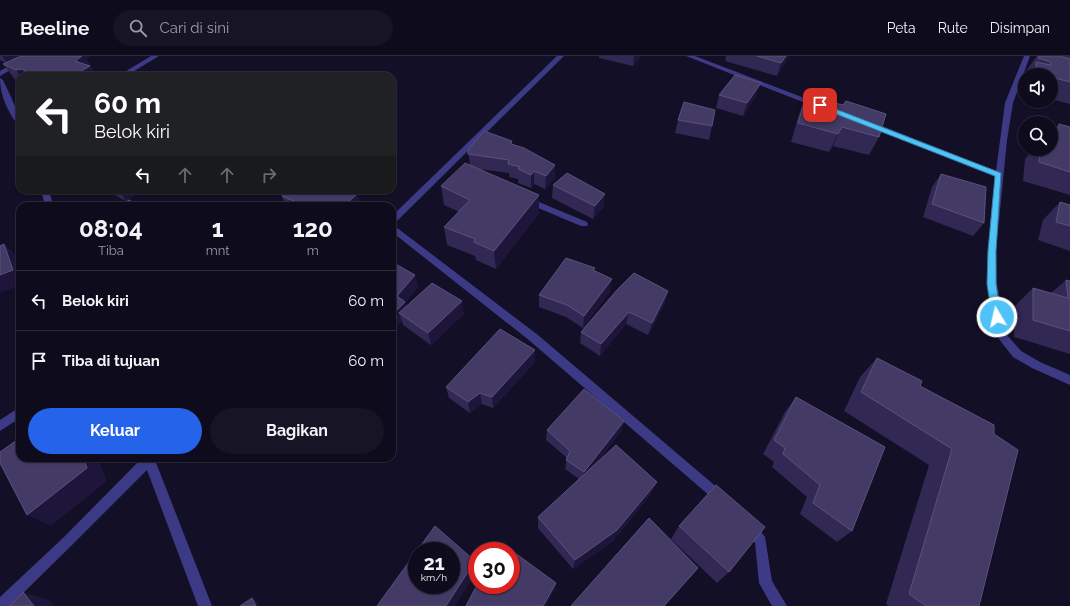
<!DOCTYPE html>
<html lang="id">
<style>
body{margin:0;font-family:Raleway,sans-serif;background:#171425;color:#f1f3f6;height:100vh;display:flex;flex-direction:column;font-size:15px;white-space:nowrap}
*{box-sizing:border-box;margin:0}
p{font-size:13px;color:#9b9ba3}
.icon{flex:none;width:22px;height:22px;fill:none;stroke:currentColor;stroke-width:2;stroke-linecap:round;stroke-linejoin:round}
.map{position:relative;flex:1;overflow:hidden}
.side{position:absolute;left:16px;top:146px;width:380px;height:260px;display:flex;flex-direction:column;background:#0e0b1c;border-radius:12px;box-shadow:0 1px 3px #0004,0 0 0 1px #2e2b3b}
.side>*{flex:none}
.banner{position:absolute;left:16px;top:16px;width:380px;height:122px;border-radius:12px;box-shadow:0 1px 3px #0004,0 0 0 1px #2e2b3b;background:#202124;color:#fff;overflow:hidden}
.buttons{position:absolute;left:1018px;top:12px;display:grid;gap:8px}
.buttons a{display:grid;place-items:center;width:40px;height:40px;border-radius:50%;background:#0e0b1c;box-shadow:0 1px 3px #0004,0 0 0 1px #2e2b3b;font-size:20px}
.speed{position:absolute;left:408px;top:486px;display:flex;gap:8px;font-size:20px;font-weight:700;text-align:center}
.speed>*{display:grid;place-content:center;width:52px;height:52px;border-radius:50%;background:#0e0b1c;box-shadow:0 1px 3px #0004,0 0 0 1px #2e2b3b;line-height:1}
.speed small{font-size:10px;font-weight:400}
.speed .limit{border:6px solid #d22;background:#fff;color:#111}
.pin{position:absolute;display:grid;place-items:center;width:34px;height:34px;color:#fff;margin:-17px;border-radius:8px;box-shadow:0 2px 6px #0006}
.me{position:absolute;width:44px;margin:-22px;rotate:351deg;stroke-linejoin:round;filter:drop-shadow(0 0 3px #0008)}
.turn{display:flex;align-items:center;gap:14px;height:84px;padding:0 12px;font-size:18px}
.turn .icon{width:52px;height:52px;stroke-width:2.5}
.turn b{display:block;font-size:28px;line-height:34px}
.lanes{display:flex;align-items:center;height:38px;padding:0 12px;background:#0003;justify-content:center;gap:20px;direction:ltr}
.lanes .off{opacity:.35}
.eta{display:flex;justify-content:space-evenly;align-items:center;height:68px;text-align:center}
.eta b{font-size:24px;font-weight:700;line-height:28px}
.button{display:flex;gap:8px;margin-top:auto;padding:8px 12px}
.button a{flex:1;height:46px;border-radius:24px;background:#2563eb;color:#fff;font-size:16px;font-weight:700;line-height:46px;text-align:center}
.button a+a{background:#171425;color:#f1f3f6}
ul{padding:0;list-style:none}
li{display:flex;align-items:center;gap:12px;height:60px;padding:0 12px;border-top:1px solid #2e2b3b}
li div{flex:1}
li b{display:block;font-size:15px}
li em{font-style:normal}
header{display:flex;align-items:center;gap:24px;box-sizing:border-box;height:56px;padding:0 20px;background:#0e0b1c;border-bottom:1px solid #2e2b3b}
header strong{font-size:19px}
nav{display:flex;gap:22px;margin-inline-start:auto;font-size:14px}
.search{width:280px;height:36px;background:#171425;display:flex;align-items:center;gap:10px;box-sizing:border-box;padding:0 14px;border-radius:22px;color:#9b9ba3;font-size:15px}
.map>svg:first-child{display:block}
</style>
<header>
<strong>Beeline</strong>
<div class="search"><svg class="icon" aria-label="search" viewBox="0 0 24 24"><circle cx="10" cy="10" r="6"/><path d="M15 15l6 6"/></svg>Cari di sini</div>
<nav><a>Peta</a><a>Rute</a><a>Disimpan</a></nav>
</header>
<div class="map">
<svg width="1070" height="550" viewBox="0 0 1070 550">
<rect width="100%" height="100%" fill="#130f26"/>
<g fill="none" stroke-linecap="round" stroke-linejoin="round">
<path fill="#3d3a85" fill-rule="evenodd" d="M 26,0 L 34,0 L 0,20 L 0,15 Z
M 151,0 L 159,0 L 126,20 L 118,20 Z
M 557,0 L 564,0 L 395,167 L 392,168 L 538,279 L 726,439 L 728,443 L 726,447 L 722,449 L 718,447 L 530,285 L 392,176 L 392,160 Z
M 686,0 L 695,0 L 820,48 L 813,50 Z
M 1024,0 L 1030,0 L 1013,47 L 1007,84 L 996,195 L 997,228 L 1006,278 L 1021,295 L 1040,306 L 1070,319 L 1070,329 L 1032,312 L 1013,301 L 996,279 L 987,228 L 988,195 L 995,121 L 865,68 L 866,66 L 872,66 L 996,115 L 1005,47 Z
M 0,22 L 3,24 C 8,35 20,58 20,68 L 17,68 C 7,54 0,39 0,22 Z
M 41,134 L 49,134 L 53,150 L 45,150 Z
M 527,141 L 587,166 L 588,168 L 587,170 L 581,170 L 524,146 L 524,142 Z
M 20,351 L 20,362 L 0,375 L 0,364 Z
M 142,402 L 156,402 L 155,404 L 212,550 L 198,550 L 147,414 L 72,489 L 10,550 L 0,550 L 0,541 L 64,481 Z
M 749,463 L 753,465 L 765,481 L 772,525 L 787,550 L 772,550 L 759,527 L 755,487 L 743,469 L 745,465 Z"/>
</g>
<path fill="#312854" d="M 0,0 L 91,0 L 86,3 L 95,17 L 94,18 L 96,20 L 20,20 L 20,28 L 17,26 L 3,8 L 6,7 L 0,4 Z
M 599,0 L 641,0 L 633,10 L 599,2 Z
M 726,0 L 789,0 L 777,20 L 725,5 Z
M 1037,0 L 1070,0 L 1070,48 L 1051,43 L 1051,19 L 1025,19 L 1028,12 Z
M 1025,22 L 1025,36 L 1022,35 L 1023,24 Z
M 719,39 L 756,40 L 743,60 L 716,52 Z
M 806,40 L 879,81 L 869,99 L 833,90 L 829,96 L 791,86 L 799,58 Z
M 678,64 L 712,70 L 709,84 L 675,77 Z
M 1059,68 L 1070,71 L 1070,139 L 1023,125 L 1025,103 L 1033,93 L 1051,93 L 1051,77 Z
M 512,89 L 555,122 L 545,133 L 534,128 L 531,132 L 518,127 L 518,123 L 509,121 L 509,117 L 479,113 L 539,157 L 496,213 L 476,204 L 475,200 L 447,189 L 444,171 L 459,156 L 444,149 L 441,130 L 470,109 L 468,94 Z
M 941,118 L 984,167 L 973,180 L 923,161 L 932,131 Z
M 553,129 L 604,151 L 593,163 L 552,142 Z
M 105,134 L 142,134 L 126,145 Z
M 357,138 L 361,150 L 286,150 L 282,140 Z
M 1060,146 L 1070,149 L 1070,195 L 1038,184 L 1043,164 Z
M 392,206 L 418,231 L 405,247 L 406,251 L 464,258 L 431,289 L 403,269 L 402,265 L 392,275 Z
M 594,215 L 610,235 L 583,272 L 566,261 L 539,251 L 539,239 Z
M 1066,224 L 1070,225 L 1070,298 L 1014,281 L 1015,250 L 1033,232 L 1051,237 Z
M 617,234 L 665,247 L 648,279 L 626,268 L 600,300 L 580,287 L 581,276 Z
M 877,302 L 994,378 L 979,550 L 889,550 L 886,548 L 929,409 L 844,355 L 860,321 Z
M 535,306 L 493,352 L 482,348 L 470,357 L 449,342 L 446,331 Z
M 796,341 L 852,475 L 837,486 L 800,458 L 807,441 L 772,411 L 774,406 L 763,398 L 785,356 Z
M 624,365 L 621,375 L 596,408 L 651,438 L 613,485 L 573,513 L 538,472 L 538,461 L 579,423 L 565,413 L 567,402 L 546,384 L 547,374 Z
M 679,470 L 729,516 L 717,527 L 671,483 Z"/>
<path fill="#1d163a" d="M 2,0 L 24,0 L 8,8 Z
M 76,0 L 91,0 L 86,3 L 95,17 L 94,18 L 96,20 L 72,20 Z
M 634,0 L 641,0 L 633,10 Z
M 786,0 L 789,0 L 777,20 L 781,7 Z
M 22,13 L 27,20 L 20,20 L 16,14 Z
M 761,27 L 756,40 L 743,60 L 747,47 Z
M 842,71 L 833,90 L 829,96 L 838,78 Z
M 555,109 L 555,122 L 545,133 L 546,120 Z
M 534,115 L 534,128 L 531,132 L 531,119 Z
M 118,134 L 142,134 L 126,145 Z
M 357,138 L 361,150 L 344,150 Z
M 605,138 L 604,151 L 593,163 L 595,150 Z
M 539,139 L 539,157 L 496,213 L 494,195 Z
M 4,188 L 17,201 L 20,209 L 20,229 L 0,237 L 0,219 Z
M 415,219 L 418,231 L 405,247 L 408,258 L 399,257 L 402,265 L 392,275 L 392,259 L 397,240 Z
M 612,223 L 610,235 L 583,272 L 584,260 Z
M 668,235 L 665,247 L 648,279 L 652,267 Z
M 462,245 L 464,258 L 431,289 L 428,277 Z
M 629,256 L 626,268 L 600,300 L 601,288 Z
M 535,294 L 535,306 L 493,352 L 492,341 Z
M 480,337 L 482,348 L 470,357 L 468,346 Z
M 624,365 L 621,375 L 582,426 L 584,416 Z
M 83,402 L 98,402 L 107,425 L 51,470 L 27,459 Z
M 657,426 L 651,438 L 613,485 L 573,513 L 575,504 Z
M 475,505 L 477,513 L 477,515 L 455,550 L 446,550 Z
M 556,527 L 555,533 L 546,550 L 543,550 Z
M 23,536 L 49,544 L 54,550 L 34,550 Z
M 252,542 L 257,545 L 260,550 L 256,550 Z"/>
<path fill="#433a66" stroke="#5a527e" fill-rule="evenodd" d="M 21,0 L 82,0 L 75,5 L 90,10 L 72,20 L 32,20 L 22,13 L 16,14 L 3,8 Z
M 757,0 L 786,0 L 781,7 Z
M 1039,0 L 1059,0 L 1070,3 L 1070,26 L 1051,21 L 1051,19 L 1044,19 L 1036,17 L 1036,6 L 1050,9 L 1051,6 L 1038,2 Z
M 735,19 L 761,27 L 747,47 L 719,39 Z
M 806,40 L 843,49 L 846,45 L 886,58 L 879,81 L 842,71 L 838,78 L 798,67 Z
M 684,46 L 715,54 L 712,70 L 678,64 Z
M 1059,68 L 1070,71 L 1070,116 L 1039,106 L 1040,93 L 1051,93 L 1051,87 L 1054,88 Z
M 484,75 L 512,85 L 511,88 L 524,92 L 555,109 L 546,120 L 534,115 L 531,119 L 518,113 L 520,111 L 508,108 L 509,104 L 468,98 L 468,94 Z
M 465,107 L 539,139 L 494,195 L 474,186 L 475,183 L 444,171 L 470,144 L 441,130 Z
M 567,117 L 605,138 L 595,150 L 553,129 Z
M 941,118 L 986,131 L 984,167 L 932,148 Z
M 290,134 L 350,134 L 357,138 L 344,150 L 306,150 L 282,140 Z
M 129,144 L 138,150 L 120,150 Z
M 1060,146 L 1070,149 L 1070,170 L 1056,166 Z
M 4,188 L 13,214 L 0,219 L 0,190 Z
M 566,202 L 595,212 L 593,214 L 612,223 L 584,260 L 567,249 L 539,239 Z
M 392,206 L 415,219 L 397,240 L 405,246 L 392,259 Z
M 634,217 L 668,235 L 652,267 L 629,256 L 601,288 L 581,276 L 617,234 Z
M 1066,224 L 1070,225 L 1070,275 L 1033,264 L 1033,232 L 1068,242 Z
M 432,227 L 462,245 L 428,277 L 399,257 Z
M 500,273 L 535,294 L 492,341 L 480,337 L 468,346 L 446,331 Z
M 877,302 L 922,325 L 920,330 L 994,369 L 994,378 L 1018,394 L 979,550 L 926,550 L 909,538 L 952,393 L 861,336 Z
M 584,333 L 624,365 L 584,416 L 566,404 L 570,395 L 547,374 Z
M 796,341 L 885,391 L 852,475 L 813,447 L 820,429 L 783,398 L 785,392 L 774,384 Z
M 20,382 L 20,402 L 83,402 L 87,412 L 27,459 L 0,407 L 0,396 Z
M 616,389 L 657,426 L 617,474 L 575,504 L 538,461 Z
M 716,429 L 765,471 L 729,516 L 679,470 Z
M 649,462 L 698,512 L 664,550 L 571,550 Z
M 435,470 L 475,505 L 446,550 L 377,550 ZM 417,495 L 451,495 L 451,529 L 417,529 Z
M 511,494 L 556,527 L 543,550 L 466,550 L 477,529 L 511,529 Z
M 23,536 L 34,550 L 10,550 Z
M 252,542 L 256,550 L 240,550 Z"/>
<path fill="#4fc3f7" stroke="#337fa1" d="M 820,47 L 1001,117 L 996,195 L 996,228 L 1001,261 L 1000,263 L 993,263 L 992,261 L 987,228 L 988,195 L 995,120 L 818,51 L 818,48 Z"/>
</svg>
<div class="buttons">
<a><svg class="icon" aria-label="sound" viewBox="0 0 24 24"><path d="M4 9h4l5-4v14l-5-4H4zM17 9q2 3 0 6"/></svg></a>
<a><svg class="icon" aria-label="search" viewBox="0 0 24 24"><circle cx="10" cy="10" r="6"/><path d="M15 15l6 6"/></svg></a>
</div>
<div class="speed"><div>21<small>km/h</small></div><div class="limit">30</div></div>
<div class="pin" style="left:820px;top:49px;background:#d93025"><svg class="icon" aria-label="arrive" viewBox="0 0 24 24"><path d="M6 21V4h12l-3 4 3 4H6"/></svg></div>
<svg class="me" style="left:997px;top:261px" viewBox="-20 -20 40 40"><circle r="17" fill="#4fc3f7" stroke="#fff" stroke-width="3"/><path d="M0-11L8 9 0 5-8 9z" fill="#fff"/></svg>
<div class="banner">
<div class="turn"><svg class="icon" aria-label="left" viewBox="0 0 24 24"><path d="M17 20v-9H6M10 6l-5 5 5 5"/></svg><div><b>60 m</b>Belok kiri</div></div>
<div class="lanes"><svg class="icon" aria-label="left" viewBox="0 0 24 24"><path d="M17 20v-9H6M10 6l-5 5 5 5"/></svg><svg class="icon off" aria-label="ahead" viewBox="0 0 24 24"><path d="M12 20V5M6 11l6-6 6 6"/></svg><svg class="icon off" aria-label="ahead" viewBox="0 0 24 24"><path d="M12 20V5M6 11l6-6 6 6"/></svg><svg class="icon off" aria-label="right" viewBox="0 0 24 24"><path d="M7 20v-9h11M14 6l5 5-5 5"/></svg></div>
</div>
<section class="side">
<div class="eta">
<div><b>08:04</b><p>Tiba</p></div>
<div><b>1</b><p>mnt</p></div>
<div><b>120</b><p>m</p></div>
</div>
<ul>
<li><svg class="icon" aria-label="left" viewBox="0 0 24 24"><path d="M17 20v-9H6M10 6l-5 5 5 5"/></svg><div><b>Belok kiri</b></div><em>60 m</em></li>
<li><svg class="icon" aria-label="arrive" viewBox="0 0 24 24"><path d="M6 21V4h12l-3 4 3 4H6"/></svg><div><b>Tiba di tujuan</b></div><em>60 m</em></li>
</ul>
<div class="button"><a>Keluar</a><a>Bagikan</a></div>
</section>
</div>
